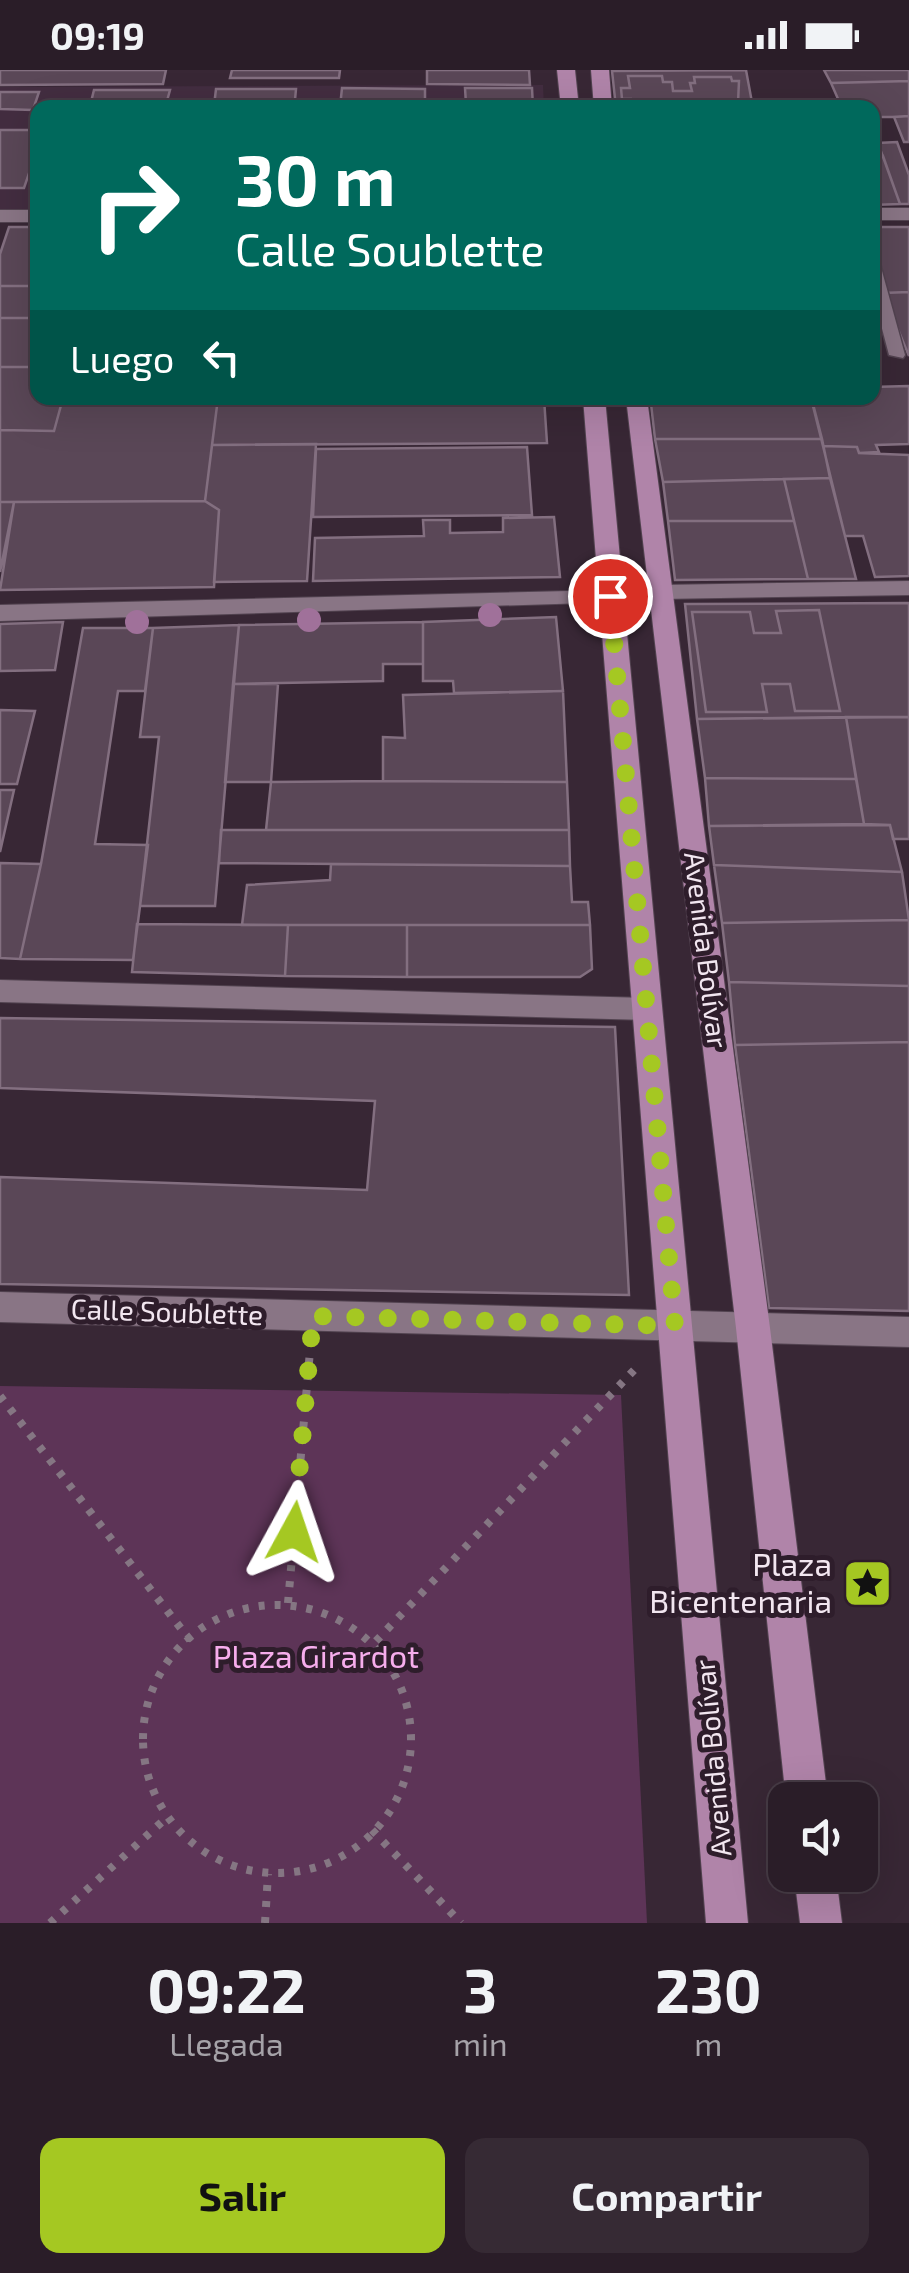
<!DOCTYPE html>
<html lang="es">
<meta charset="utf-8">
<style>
body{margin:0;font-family:"Exo 2",sans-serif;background:#362a34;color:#f1f3f6;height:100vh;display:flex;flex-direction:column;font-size:38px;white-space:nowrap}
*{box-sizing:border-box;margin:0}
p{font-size:32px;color:#a5a2a8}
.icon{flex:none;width:55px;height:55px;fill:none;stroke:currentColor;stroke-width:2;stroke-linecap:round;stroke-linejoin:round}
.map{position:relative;height:1853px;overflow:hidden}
.panel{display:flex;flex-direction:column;background:#2a1d28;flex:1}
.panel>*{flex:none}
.top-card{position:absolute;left:30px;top:30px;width:850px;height:305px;border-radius:20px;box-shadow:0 10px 40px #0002,0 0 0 2px #463b45;background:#00695c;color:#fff;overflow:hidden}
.fabs{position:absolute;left:768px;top:1712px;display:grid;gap:20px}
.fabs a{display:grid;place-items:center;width:110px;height:110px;border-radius:20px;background:#2a1d28;box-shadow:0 10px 40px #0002,0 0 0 2px #463b45;font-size:50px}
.pin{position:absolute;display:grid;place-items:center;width:85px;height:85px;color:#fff;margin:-42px;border:5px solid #fff;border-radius:50%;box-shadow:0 2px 10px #0007}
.me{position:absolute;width:110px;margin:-55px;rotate:5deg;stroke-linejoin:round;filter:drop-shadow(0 0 8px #0008)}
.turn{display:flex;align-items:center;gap:35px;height:210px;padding:0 40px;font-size:45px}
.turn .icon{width:130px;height:130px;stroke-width:2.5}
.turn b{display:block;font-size:70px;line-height:85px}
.then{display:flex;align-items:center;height:95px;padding:0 40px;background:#0003;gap:20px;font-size:38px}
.eta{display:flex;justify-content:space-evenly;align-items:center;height:170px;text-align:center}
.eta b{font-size:60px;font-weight:700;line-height:70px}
.action{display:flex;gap:20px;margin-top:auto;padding:20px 40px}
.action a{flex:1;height:115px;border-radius:20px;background:#a5c822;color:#111;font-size:40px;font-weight:700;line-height:115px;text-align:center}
.action a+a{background:#362a34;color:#f1f3f6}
.status{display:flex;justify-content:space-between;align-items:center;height:70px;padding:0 50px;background:#2a1d28;direction:ltr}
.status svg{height:28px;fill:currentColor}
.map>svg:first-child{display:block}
</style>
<div class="status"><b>09:19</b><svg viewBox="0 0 49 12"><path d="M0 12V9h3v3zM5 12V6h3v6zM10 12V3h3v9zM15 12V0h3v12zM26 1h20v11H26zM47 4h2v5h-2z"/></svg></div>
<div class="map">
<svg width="909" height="1853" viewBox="0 0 909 1853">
<rect width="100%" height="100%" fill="#382735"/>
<path fill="#432d40" d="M 543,15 L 544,37 L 38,38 L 37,139 L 0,139 L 0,17 Z"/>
<path fill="#5d3457" d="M 0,1316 L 621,1325 L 647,1853 L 0,1853 Z"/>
<path fill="#5a4757" stroke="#836f80" stroke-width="2.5" d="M 0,0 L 166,0 L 163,14 L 0,15 Z
M 232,0 L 340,0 L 339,8 L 230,8 Z
M 427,0 L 529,0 L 530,15 L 427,14 Z
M 746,0 L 753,38 L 616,38 L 612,1 Z
M 824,0 L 909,0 L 909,11 L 831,13 Z
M 628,6 L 662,6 L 663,12 L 672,12 L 673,21 L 692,21 L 690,13 L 695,13 L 694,7 L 731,7 L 732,11 L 739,11 L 738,33 L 746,33 L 747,38 L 623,38 L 622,33 L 632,33 L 631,29 L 622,29 L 621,18 L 630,18 Z
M 909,11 L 909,46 L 894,47 L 872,47 L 872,38 L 842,38 L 831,13 Z
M 342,18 L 425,19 L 425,34 L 451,34 L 451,38 L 70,38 L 71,32 L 91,32 L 94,20 L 170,20 L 167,31 L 179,31 L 178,36 L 214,36 L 216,19 L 296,19 L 295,30 L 309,30 L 309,37 L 340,37 Z
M 465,18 L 532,18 L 533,38 L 466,34 Z
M 0,22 L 39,22 L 33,40 L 0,39 Z
M 909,46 L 909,72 L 904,72 L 894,47 Z
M 0,60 L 38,60 L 38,77 L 24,118 L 0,118 Z
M 897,72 L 909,105 L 909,134 L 900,134 L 878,73 Z
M 883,86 L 900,134 L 872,135 L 872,87 Z
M 9,157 L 38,157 L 38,216 L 0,216 L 0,184 Z
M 872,157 L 909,157 L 909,222 L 883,223 L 872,184 Z
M 0,216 L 38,216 L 38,248 L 0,248 Z
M 909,222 L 909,286 L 883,223 Z
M 0,248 L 38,248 L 38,328 L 218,328 L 205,431 L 0,432 Z
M 0,297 L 38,297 L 38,328 L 63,328 L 54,361 L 0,360 Z
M 909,316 L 909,374 L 876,375 L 879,382 L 859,383 L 857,377 L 823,376 L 811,328 L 872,328 L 872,317 Z
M 218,328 L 544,328 L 547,373 L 212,375 Z
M 650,328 L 811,328 L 813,334 L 651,334 Z
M 651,334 L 813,334 L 822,369 L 655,369 Z
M 655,369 L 822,369 L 830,408 L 663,412 Z
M 316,374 L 307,511 L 214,512 L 219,440 L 205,431 L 212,375 Z
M 823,376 L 857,377 L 859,383 L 909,385 L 909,506 L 875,507 L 863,466 L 845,466 Z
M 527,377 L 532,445 L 313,447 L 316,379 Z
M 830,408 L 845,466 L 856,509 L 808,509 L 784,409 Z
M 784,409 L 794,451 L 668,451 L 663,412 Z
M 205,431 L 219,440 L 214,517 L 0,520 L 14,432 Z
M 0,432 L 14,432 L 0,502 Z
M 554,447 L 560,507 L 313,511 L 315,468 L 424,466 L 423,450 L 450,450 L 450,463 L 503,462 L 503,448 Z
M 668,451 L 794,451 L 808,509 L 675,510 Z
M 909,533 L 909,647 L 697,649 L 685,534 Z
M 819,540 L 840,641 L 795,641 L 790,614 L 762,614 L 767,642 L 706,642 L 692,542 L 750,542 L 754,563 L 781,563 L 776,541 Z
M 556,547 L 563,621 L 454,623 L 453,611 L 423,611 L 423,552 Z
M 63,552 L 55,600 L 0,601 L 0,554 Z
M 423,552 L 423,594 L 383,594 L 383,611 L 233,614 L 239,555 Z
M 239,555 L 215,836 L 140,836 L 159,667 L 140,667 L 153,558 Z
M 83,558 L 153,558 L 145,621 L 118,621 L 95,774 L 148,775 L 133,890 L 20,889 L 41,794 Z
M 233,614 L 278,614 L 271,712 L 225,712 Z
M 563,621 L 567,712 L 383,711 L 383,667 L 405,668 L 403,625 Z
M 0,640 L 35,641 L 17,714 L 0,714 Z
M 846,647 L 909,647 L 909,769 L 893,769 L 890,755 L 864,754 Z
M 846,647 L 856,709 L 705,708 L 697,649 Z
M 705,708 L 856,709 L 864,754 L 709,756 Z
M 383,711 L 567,712 L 569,760 L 266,760 L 271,712 Z
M 0,720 L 14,720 L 0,782 Z
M 890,755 L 902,802 L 714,795 L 709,756 Z
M 221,760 L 569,760 L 570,796 L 219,793 Z
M 0,793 L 41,794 L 20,889 L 0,888 Z
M 331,794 L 570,796 L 572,832 L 588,832 L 590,855 L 242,855 L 247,815 L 330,810 Z
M 714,795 L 902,802 L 909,850 L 722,853 Z
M 909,850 L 909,916 L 729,912 L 722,853 Z
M 137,854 L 288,855 L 285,906 L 132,902 Z
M 288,855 L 407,855 L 407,907 L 285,906 Z
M 407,855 L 590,855 L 592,899 L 580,907 L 407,907 Z
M 729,912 L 909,916 L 909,972 L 735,975 Z
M 0,948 L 615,957 L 629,1225 L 0,1214 L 0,1107 L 367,1120 L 375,1031 L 0,1018 Z
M 909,972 L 909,1241 L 769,1238 L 735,975 Z"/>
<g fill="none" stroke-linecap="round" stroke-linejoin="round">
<defs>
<path id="lane" d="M 872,186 L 879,190 L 905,285 L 903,288 L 889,285 L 872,221 Z"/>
<path id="street" d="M 872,138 L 909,138 L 909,150 L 872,150 Z
M 0,140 L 38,140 L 38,152 L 0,152 Z
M 909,511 L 909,525 L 661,529 L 649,522 L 661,515 Z
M 610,520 L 622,527 L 619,532 L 0,551 L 0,535 Z
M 0,910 L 647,928 L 658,931 L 662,939 L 658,947 L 647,950 L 0,932 Z
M 0,1222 L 909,1247 L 909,1277 L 0,1252 Z"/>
<path id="primary" d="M 557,0 L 575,0 L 579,38 L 561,38 Z
M 591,0 L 609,0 L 612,38 L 594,38 Z
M 583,328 L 605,328 L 748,1853 L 706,1853 Z
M 626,328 L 647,328 L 770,1258 L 828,1730 L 786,1730 L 736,1258 Z
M 794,1805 L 836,1805 L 842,1853 L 800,1853 Z"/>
</defs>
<use href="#lane" stroke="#524350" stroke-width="3"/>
<use href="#street" stroke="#524350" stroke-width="2"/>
<use href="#primary" stroke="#524350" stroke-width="2"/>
<path stroke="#857683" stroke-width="8" stroke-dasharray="6 10" stroke-linecap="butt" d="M 0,1326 L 190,1570
M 288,1533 L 310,1281
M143 1669a134 134 0 1 1 268 0a134 134 0 1 1-268 0Z
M 376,1571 L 637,1297
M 372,1760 L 461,1853
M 50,1853 L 164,1750
M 265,1853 L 268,1804"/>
<use href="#lane" fill="#897585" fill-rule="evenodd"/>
<use href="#street" fill="#897585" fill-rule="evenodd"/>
<use href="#primary" fill="#b084a9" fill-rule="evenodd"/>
</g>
<g fill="#a0719a">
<circle cx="490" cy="545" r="12"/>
<circle cx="309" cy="550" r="12"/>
<circle cx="137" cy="552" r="12"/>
</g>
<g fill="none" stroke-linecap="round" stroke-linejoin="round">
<path stroke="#a5c822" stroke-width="18" stroke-dasharray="0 32.4" d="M 294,1462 L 313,1246 L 675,1256 L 610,526"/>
</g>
<defs>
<symbol id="sight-square" viewBox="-11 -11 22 22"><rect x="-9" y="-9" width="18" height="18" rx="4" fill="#a5c822" stroke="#2e1d2b"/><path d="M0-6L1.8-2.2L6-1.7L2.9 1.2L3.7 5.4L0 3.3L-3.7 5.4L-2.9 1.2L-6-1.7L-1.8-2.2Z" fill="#111"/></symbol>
</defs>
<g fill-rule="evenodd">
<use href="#sight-square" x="840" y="1486" width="55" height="55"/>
</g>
<g text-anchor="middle" stroke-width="10" stroke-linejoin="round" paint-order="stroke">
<g font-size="28" fill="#f2e6f0" stroke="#2e1d2b">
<text transform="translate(706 880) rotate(83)" y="10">Avenida Bolívar</text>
<text transform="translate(167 1242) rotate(2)" y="10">Calle Soublette</text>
<text transform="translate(713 1688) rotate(-95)" y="10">Avenida Bolívar</text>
</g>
<g font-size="32" fill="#f2e6f0" stroke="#2e1d2b" text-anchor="end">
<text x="832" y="1506">Plaza<tspan x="832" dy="37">Bicentenaria</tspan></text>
</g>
<g font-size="32" fill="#f6adec" stroke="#2e1d2b">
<text x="316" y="1598">Plaza Girardot</text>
</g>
</g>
</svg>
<div class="fabs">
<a><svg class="icon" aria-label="sound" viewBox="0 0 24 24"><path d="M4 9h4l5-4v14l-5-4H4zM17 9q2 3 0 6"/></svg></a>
</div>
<div class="pin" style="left:610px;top:526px;background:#d93025"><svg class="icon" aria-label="arrive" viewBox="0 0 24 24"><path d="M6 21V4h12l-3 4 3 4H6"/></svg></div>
<svg class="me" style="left:294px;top:1462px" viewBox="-20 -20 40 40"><path d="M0-17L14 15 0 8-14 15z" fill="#a5c822" stroke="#fff" stroke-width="4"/></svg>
<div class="top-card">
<div class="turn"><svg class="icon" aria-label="right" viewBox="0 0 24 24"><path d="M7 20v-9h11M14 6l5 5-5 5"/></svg><div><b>30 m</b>Calle Soublette</div></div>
<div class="then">Luego<svg class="icon" aria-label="left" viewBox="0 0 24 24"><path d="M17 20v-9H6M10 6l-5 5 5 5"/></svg></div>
</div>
</div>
<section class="panel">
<div class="eta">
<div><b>09:22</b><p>Llegada</p></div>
<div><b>3</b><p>min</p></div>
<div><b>230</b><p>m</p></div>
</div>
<div class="action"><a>Salir</a><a>Compartir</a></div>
</section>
